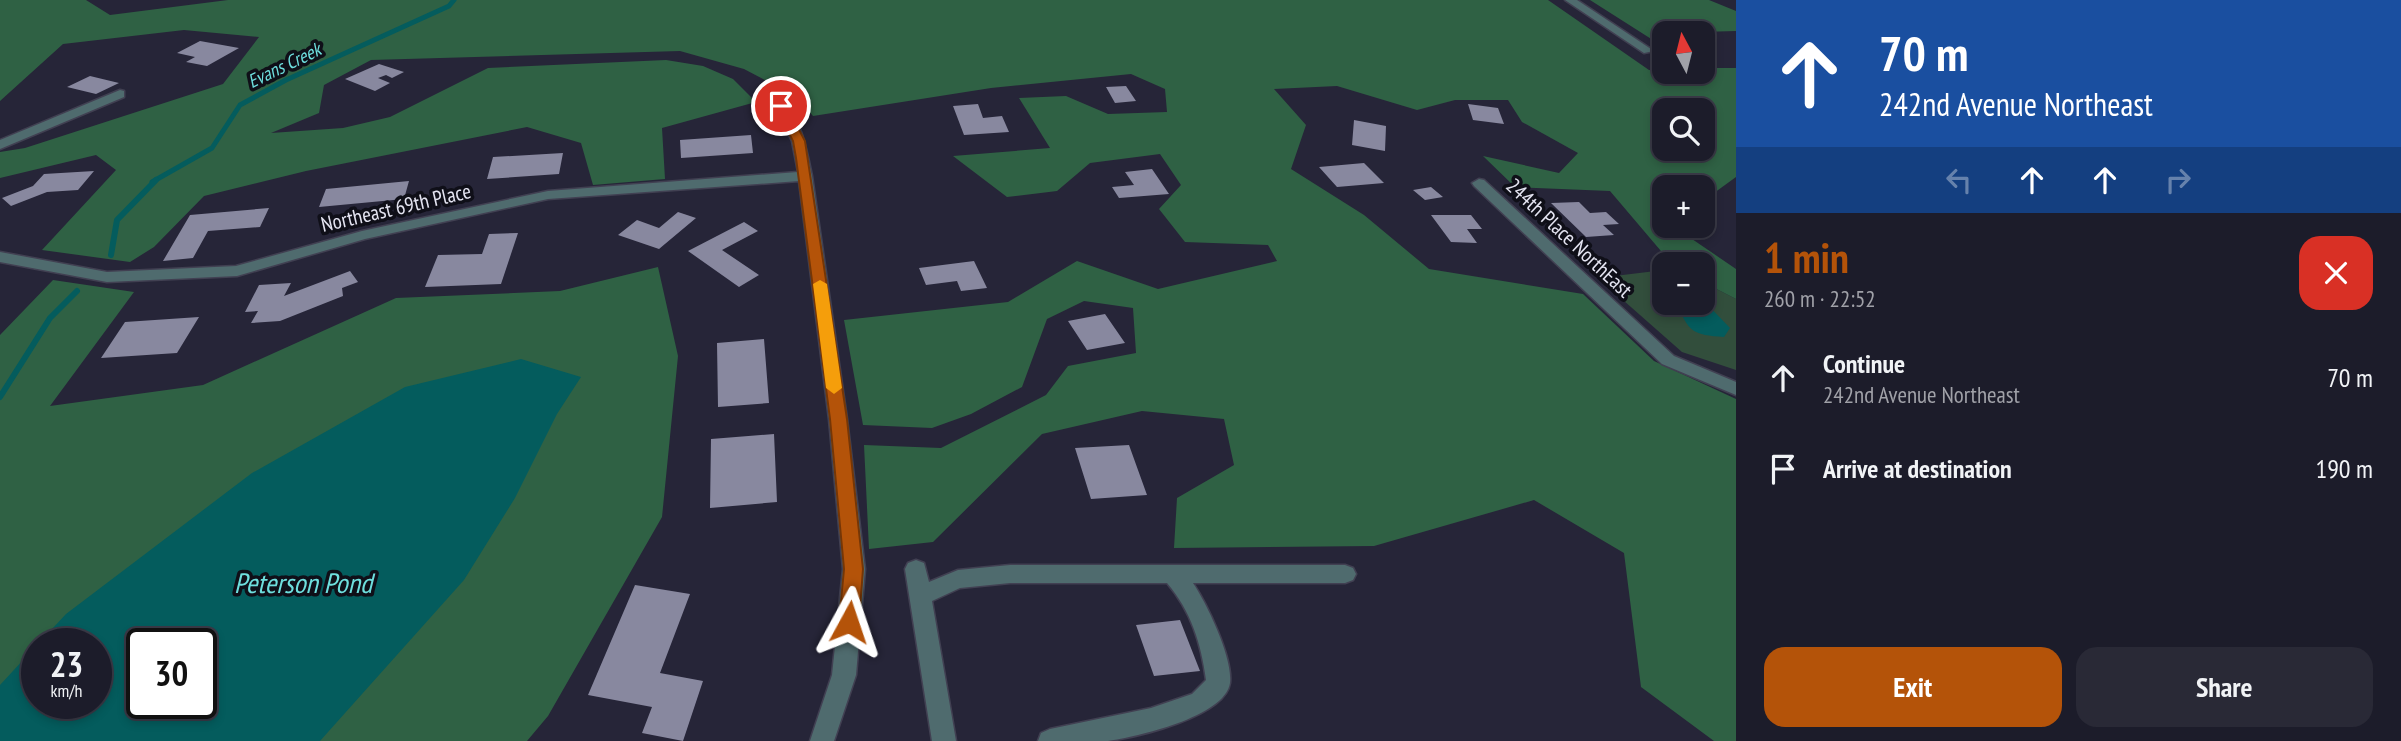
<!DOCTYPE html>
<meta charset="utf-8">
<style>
body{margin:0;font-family:"PT Sans Narrow",sans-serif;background:#292936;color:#f1f3f6;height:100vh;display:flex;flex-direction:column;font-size:26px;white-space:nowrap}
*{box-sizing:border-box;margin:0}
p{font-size:23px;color:#a0a1a8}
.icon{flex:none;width:38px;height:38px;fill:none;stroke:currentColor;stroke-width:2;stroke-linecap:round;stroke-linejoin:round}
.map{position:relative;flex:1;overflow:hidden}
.sheet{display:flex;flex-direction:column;background:#1c1c2a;width:665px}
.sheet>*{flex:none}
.guide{background:#1a4fa0;color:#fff;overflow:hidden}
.needle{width:46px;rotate:353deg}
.tools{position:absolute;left:1652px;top:21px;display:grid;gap:14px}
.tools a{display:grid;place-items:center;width:63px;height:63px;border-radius:14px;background:#1c1c2a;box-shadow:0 4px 10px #0003,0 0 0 2px #3a3a47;font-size:35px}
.speed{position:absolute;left:21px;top:628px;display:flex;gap:14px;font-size:35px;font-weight:700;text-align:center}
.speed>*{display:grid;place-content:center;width:91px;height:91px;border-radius:50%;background:#1c1c2a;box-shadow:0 4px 10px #0003,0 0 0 2px #3a3a47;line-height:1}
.speed small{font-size:18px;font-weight:400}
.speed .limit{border:4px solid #111;border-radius:10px;background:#fff;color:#111}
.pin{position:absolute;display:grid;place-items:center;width:60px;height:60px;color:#fff;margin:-30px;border:4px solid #fff;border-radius:50%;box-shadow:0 2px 7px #0007}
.me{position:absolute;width:77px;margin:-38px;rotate:5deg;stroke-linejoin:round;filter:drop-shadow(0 0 5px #0008)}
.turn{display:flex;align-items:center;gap:24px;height:147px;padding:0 28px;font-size:32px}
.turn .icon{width:91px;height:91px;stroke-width:2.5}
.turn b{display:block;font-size:49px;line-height:60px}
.lanes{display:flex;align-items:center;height:66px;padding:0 28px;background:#0003;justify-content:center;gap:35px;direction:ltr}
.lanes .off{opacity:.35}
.round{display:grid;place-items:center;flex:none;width:74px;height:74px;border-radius:21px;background:#292936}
.overview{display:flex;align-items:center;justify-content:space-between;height:119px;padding:0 28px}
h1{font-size:42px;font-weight:700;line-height:52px;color:#b45309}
.action{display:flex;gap:14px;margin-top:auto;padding:14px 28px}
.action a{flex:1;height:80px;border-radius:21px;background:#b45309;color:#fff;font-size:28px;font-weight:700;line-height:80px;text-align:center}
.action a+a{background:#292936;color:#f1f3f6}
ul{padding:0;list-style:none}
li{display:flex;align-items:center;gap:21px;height:91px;padding:0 28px}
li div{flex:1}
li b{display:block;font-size:26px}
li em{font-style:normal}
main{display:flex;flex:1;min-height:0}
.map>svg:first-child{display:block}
</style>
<main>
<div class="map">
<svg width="1736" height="741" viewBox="0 0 1736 741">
<rect width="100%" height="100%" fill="#262538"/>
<path fill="#324e3c" d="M 1664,270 L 1664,303 L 1703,303 L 1703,282 L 1736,299 L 1736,370 L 1682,352 L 1598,278 Z"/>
<path fill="#2f6144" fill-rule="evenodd" d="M 0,0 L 86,0 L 110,15 L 228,0 L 1548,0 L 1649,70 L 1703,72 L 1703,68 L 1736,68 L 1736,177 L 1703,201 L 1703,187 L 1664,187 L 1664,226 L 1673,226 L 1736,269 L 1736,299 L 1703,282 L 1703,264 L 1672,264 L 1610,191 L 1515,187 L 1483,156 L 1559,173 L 1578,153 L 1522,122 L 1508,100 L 1455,100 L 1417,110 L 1337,86 L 1274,89 L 1306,125 L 1291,169 L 1364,215 L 1429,269 L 1583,294 L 1654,361 L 1736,399 L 1736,741 L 1714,741 L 1641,687 L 1624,553 L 1534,500 L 1374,546 L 1174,548 L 1177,498 L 1234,465 L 1224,419 L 1142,411 L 1042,434 L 933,542 L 869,549 L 864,445 L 941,448 L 1046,395 L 1068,366 L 1136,353 L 1133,308 L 1084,301 L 1047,319 L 1022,387 L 971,414 L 932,428 L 863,425 L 844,320 L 1008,302 L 1077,261 L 1158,289 L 1277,261 L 1268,245 L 1185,242 L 1159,209 L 1181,185 L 1160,154 L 1090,163 L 1057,191 L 1007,197 L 953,156 L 1050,148 L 1019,98 L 1066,96 L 1108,114 L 1167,112 L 1165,89 L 1131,74 L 991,88 L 813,116 L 795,96 L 744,69 L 680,51 L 371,60 L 324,85 L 319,113 L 271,133 L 343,128 L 390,117 L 488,68 L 666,60 L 703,66 L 733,79 L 756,102 L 662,128 L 665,179 L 593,185 L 581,143 L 527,127 L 306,171 L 204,196 L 154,247 L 130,262 L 42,250 L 116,170 L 96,155 L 0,178 L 0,152 L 25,148 L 223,84 L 259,37 L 184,30 L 63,44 L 0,101 ZM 1703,110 L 1703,149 L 1664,149 L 1664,110 Z
M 1590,0 L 1709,0 L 1736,11 L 1736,31 L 1664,33 L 1664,40 L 1656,42 Z
M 658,267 L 678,356 L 662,517 L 548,716 L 527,741 L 0,741 L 0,335 L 53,280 L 134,292 L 50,406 L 203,385 L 396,298 L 560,291 ZM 37,644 L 96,644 L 96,704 L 37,704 ZM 142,644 L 201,644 L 201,704 L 142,704 Z"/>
<path fill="#045c5d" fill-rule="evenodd" d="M 1703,300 L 1730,328 L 1724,337 C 1693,335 1688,332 1677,303 L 1703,303 Z
M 521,359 L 581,377 L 557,414 L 515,498 L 464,580 L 320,741 L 0,741 L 0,685 L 37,645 L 37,704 L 96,704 L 96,644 L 38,644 L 66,614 L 252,473 L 405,387 ZM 142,644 L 201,644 L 201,704 L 142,704 Z"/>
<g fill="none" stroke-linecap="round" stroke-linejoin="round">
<path stroke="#045c5d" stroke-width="5" d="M 152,182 L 212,148 L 240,105 L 286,80 L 449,6 L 454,0"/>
<path stroke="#045c5d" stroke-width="6" d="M 111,255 L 117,220 L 156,180
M 0,397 L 50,318 L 77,291"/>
</g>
<path fill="#88889f" d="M 200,41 L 239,48 L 207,66 L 186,62 L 195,57 L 177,53 Z
M 379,64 L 404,72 L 392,78 L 386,75 L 378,78 L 390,83 L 375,91 L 345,79 Z
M 90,76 L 119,83 L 96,94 L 67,87 Z
M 1126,86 L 1136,101 L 1115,103 L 1106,87 Z
M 978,104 L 983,118 L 1002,116 L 1009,132 L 964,135 L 953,106 Z
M 1468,104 L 1498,108 L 1504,124 L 1473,120 Z
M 1354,120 L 1386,126 L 1385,151 L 1352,145 Z
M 751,135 L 753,153 L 681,158 L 680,140 Z
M 563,153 L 559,174 L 487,179 L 493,157 Z
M 1364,163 L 1384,183 L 1337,187 L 1319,167 Z
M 1152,169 L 1169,194 L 1119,198 L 1112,187 L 1134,185 L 1125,172 Z
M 94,171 L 78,190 L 47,192 L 11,206 L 2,198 L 33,186 L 44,174 Z
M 409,181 L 404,199 L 319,207 L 326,189 Z
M 1431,187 L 1443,197 L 1425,200 L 1413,190 Z
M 1579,202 L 1590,213 L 1606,212 L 1619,224 L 1603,225 L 1614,235 L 1586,237 L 1551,203 Z
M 269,208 L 260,227 L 208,231 L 193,258 L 163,261 L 190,215 Z
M 678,212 L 696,218 L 659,249 L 618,235 L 637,220 L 659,228 Z
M 1431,215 L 1471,215 L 1482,229 L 1467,229 L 1477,243 L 1451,242 Z
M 744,222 L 758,231 L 722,250 L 759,275 L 739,287 L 688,251 Z
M 518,233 L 501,284 L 425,287 L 438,255 L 482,254 L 489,234 Z
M 974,261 L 987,288 L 961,291 L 957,281 L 926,285 L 919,268 Z
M 350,271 L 358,282 L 342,288 L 343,296 L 280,321 L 251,323 L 258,311 L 245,312 L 259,285 L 291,283 L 284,296 Z
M 1105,314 L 1125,343 L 1087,350 L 1068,321 Z
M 199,317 L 177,353 L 101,358 L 125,322 Z
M 764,339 L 769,403 L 718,407 L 717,343 Z
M 774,434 L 777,502 L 710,508 L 711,439 Z
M 1129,445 L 1147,495 L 1091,499 L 1075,448 Z
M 635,585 L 690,594 L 660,673 L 703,681 L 683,741 L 642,733 L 652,707 L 588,695 Z
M 1180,620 L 1200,671 L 1154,676 L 1136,625 Z"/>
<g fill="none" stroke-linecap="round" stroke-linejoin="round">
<defs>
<path id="minor" d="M 1565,0 L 1577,0 L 1654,51 L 1644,53 Z
M 120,90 L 124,91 L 124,97 L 0,149 L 0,140 Z
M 781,102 C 800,111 808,157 812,176 L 847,419 L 865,569 L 856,675 L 834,741 L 810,741 L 832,675 L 843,569 L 829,419 L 799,181 L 548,199 L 365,239 L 237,276 L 107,282 L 0,262 L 0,252 L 107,272 L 236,266 L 362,231 L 548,191 L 798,172 L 792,141 L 775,106 Z
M 1479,179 L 1484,180 L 1674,356 L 1736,382 L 1736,395 L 1662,364 L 1474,186 L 1472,183 Z
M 916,560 L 924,563 L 929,582 L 958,570 L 1010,565 L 1345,565 L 1353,568 L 1356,574 L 1353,580 L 1345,583 L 1193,583 C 1207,604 1233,658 1230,683 C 1225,717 1136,737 1108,741 C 1085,741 1061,741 1038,741 L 1041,733 L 1050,729 L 1151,708 L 1192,694 L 1206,680 C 1201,643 1191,611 1167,583 L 1010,583 L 960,588 L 932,601 L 956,741 L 932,741 L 905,569 L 908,563 Z"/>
</defs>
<use href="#minor" stroke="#414052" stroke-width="3"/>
<use href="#minor" fill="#4f6b6e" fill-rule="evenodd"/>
</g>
<path fill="#b45309" stroke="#753606" stroke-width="2" d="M 777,103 L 785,103 L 805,141 L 847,419 L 863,569 L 859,622 L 856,628 L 849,631 L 842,628 L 839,622 L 844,569 L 830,419 L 796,158 L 793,141 L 775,106 Z"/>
<path fill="#f59e0b" d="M 820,280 L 827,284 L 842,388 L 834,394 L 826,388 L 813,284 Z"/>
<g text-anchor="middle" stroke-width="7" stroke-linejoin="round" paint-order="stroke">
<g font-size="19" font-style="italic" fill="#6edfde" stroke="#0f0f18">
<text transform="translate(284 65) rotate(-26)" y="7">Evans Creek</text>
</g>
<g font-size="21" fill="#e4e4f1" stroke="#0f0f18">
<text transform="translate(396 208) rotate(-13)" y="7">Northeast 69th Place</text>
<text transform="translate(1569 238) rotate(43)" y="7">244th Place NorthEast</text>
</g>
<g font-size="28" font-style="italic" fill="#6edfde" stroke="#0f0f18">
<text x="303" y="593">Peterson Pond</text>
</g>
</g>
</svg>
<div class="tools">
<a><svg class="needle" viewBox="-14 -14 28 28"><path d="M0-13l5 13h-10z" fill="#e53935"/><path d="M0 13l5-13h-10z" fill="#a0a1a8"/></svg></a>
<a><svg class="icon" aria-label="search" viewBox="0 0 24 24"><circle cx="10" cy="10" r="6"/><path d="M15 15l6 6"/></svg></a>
<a>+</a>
<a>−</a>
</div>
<div class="speed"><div>23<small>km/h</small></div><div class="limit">30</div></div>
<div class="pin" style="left:781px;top:106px;background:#d93025"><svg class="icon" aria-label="arrive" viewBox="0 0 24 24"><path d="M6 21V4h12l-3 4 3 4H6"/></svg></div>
<svg class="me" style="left:849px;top:622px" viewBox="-20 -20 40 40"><path d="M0-17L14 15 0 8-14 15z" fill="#b45309" stroke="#fff" stroke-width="4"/></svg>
</div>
<section class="sheet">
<div class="guide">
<div class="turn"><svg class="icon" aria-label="ahead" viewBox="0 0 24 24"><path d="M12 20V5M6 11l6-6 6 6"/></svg><div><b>70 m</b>242nd Avenue Northeast</div></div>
<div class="lanes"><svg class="icon off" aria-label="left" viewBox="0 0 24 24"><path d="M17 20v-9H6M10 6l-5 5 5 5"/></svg><svg class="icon" aria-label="ahead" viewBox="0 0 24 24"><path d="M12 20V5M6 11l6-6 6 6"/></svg><svg class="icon" aria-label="ahead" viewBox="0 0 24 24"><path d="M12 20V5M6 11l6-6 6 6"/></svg><svg class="icon off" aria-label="right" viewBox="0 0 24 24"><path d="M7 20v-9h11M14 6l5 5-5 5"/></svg></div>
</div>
<div class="overview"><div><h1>1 min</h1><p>260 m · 22:52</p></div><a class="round" style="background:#d93025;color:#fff"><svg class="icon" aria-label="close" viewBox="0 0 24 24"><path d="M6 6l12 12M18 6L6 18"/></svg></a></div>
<ul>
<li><svg class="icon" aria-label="ahead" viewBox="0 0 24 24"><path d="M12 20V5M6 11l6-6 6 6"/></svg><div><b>Continue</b><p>242nd Avenue Northeast</p></div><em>70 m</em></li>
<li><svg class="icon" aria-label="arrive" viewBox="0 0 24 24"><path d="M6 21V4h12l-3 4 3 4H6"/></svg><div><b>Arrive at destination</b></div><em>190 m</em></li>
</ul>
<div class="action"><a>Exit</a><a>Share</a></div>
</section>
</main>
